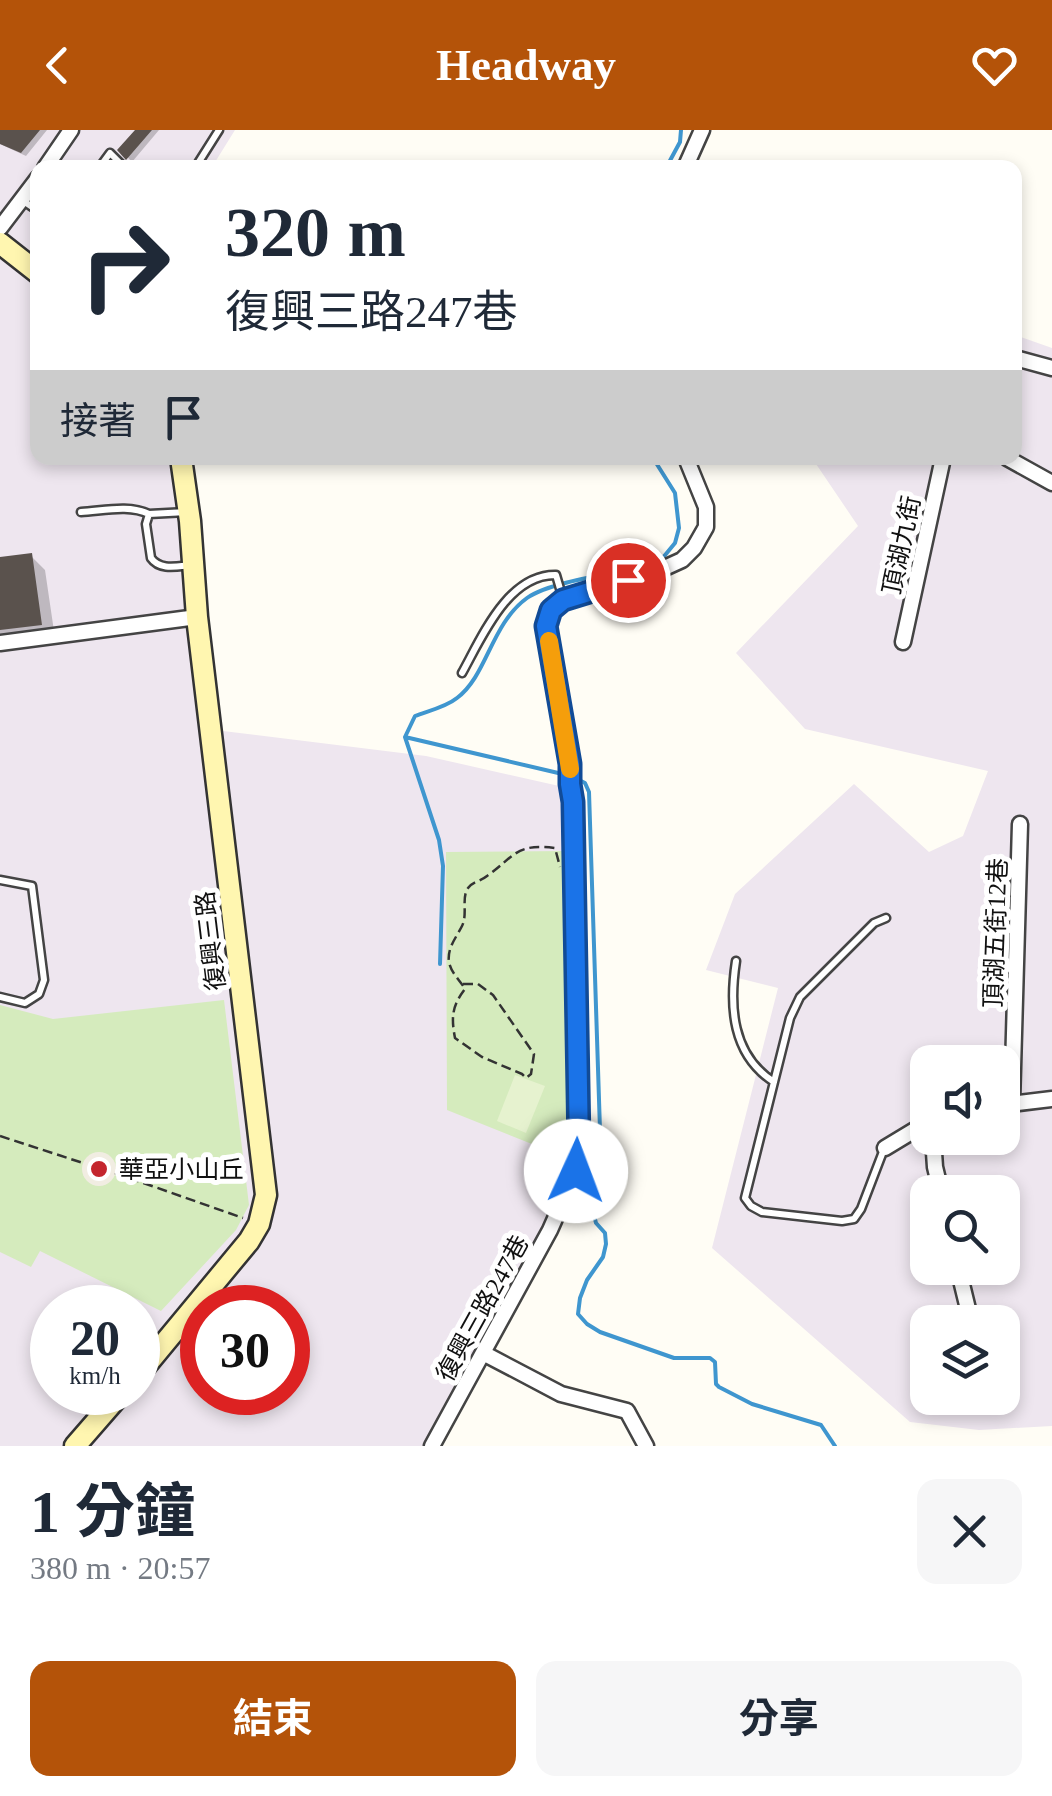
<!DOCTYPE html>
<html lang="zh-TW">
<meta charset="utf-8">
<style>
body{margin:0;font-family:"Times New Roman","Noto Sans TC",serif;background:#f6f6f7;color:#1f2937;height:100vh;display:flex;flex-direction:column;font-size:38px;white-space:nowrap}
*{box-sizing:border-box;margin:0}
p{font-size:32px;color:#747a83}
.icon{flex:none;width:55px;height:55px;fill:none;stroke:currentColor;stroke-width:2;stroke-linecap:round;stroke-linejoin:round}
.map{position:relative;height:1316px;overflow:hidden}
.sheet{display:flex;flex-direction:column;background:#fff;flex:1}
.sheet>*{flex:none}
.hud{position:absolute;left:30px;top:30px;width:992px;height:305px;border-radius:20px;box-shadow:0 5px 15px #0003;background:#fff;color:#1f2937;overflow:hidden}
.tools{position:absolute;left:910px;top:915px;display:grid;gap:20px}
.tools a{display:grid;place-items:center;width:110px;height:110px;border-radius:20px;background:#fff;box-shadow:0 5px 15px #0003;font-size:50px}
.speed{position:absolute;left:30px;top:1155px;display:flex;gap:20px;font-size:50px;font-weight:700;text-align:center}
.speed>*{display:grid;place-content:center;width:130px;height:130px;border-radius:50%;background:#fff;box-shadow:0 5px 15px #0003;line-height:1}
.speed small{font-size:25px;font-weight:400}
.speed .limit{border:15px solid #d22;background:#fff;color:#111}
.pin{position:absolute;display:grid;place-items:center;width:85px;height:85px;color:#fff;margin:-42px;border:5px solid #fff;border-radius:50%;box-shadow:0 2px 10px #0007}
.me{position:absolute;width:110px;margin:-55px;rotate:2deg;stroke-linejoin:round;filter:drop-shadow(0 0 8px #0008)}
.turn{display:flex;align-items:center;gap:35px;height:210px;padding:0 30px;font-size:45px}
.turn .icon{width:130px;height:130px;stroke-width:2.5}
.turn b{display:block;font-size:70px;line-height:85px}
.then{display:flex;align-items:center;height:95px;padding:0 30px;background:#0003;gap:20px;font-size:38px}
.round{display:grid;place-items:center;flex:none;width:105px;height:105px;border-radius:20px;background:#f6f6f7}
.head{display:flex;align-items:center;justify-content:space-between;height:170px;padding:0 30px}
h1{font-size:60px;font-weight:700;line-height:75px}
.action{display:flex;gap:20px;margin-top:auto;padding:20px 30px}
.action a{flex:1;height:115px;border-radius:20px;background:#b45309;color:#fff;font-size:40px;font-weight:700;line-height:115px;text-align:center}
.action a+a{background:#f6f6f7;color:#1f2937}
header{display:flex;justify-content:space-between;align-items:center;height:130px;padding:0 30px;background:#b45309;color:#fff;font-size:45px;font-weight:700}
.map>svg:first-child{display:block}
</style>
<header><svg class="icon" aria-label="back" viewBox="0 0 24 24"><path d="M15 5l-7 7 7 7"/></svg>Headway<svg class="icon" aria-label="heart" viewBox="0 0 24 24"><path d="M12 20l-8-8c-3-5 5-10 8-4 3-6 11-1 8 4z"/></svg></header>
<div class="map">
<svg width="1052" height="1316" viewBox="0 0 1052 1316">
<rect width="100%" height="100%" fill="#fffdf5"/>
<path fill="#eee6ef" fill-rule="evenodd" d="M 0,0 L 235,0 L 212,37 L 38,38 L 38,328 L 186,328 L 223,601 L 426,626 L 577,660 L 581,1021 L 430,1316 L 0,1316 ZM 52,1178 L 138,1178 L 138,1262 L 52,1262 ZM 202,1178 L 288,1178 L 288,1262 L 202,1262 Z
M 1015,189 L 1018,206 L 1052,218 L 1052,1296 L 979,1300 L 910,1292 L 712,1118 L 778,858 L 706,840 L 735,764 L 854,654 L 929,722 L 963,706 L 988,641 L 805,599 L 736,523 L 858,396 L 812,328 L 1015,328 ZM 928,932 L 1002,932 L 1002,1008 L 928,1008 ZM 928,1062 L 1002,1062 L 1002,1138 L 928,1138 ZM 928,1192 L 1002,1192 L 1002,1268 L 928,1268 Z"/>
<path fill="#d5ebbd" d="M 569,721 L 576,1008 L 572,1030 L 447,980 L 446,722 Z
M 224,870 L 249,1075 L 236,1100 L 161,1181 L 40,1121 L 31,1137 L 0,1122 L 0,875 L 53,889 Z"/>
<path fill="#e6f2cf" d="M 515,945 L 545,956 L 526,1003 L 497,991 Z"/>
<path fill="#f1ede2" d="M82 1039a17 17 0 1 1 34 0a17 17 0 1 1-34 0Z"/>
<path fill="#0003" d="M 0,0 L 47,0 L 26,26 L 0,14 Z
M 138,0 L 159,0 L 132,32 L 121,20 Z
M 31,426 L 45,440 L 55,508 L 0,516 L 0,430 Z"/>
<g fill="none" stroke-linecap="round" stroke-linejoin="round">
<path stroke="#3f96cf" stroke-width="4" d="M 666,38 L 680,12 L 681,0
M 405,607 L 571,646 L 585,653 L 589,662 L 600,1000 L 599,1024 L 591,1074 L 596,1093 L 605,1103 L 606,1114 L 603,1127 L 587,1150 L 580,1168 L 578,1184 L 587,1194 L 600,1202 L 674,1228 L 710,1228 L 715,1232 L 716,1254 L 719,1257 L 752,1274 L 821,1295 L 835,1316
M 440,834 L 443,736 L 439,710 L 405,607 L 415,586 C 428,581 446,577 457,568 C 487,546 491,494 527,468 C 551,451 614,444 646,437 L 661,430 L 675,413 L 679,398 L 675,363 L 653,328"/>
</g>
<path fill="#5a524d" d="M 0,0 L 40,0 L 21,23 L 0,14 Z
M 135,0 L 152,0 L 126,30 L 117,20 Z
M 32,423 L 42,495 L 0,500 L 0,427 Z"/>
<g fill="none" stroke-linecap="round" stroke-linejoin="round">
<defs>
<path id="lane" d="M 99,38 L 110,23 L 125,38
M 195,38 L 219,0
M 22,70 L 38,81
M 81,382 C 102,381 129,374 149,384
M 187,382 L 149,384 L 146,394 L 151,428 C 160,441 178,436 192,435
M 462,543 C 482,507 508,444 556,445 L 563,469
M 0,750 L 32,756 L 44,850 L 39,864 L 25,873 L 0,867
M 736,831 C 729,877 732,925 774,952
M 884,1019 L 861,1079 L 854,1089 L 842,1091 L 762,1082 L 751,1076 L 745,1068 L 790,888 L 800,867 L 874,793 L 886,788"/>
<path id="street" d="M 45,38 L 71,0
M 685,38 L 702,0
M 0,98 L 38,48
M 1015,228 L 1052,238
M 1007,328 L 1052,353
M 903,512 L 943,328
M 0,513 L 197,487
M 1012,973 L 1020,694
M 1002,975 L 1052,969
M 933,1008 L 935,1037 L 941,1062
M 885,1018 L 928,992
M 958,1138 L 968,1179
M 483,1223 L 561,1264 L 627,1281 L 646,1316
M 432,1316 L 550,1100 L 576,1041 L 579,1015 L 573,672 L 569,655 L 570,633 L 546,496 L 551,480 L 563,470 L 660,440 L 682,430 L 694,418 L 706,397 L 706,377 L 686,328"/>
<path id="secondary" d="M 0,113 L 38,143
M 138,1245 L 249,1111 L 259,1094 L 266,1065 L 197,487 L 190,391 L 181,328
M 75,1316 L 122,1262"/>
</defs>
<use href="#lane" stroke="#444" stroke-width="11"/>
<use href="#street" stroke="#444" stroke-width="19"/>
<use href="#secondary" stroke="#333" stroke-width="25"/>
<path stroke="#333" stroke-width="2.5" stroke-dasharray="10 5" stroke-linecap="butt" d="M 463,854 L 478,854 L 493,865 L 534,924 L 531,944 L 526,948 L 522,944 L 482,927 L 455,908 C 451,887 452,876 465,859 C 460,850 451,843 449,832 C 447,818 456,808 462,796 C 468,784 461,768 468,758 C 472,752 481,751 487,746 C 515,726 516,713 555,718 L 560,737
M 0,1006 L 83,1033
M 115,1043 L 243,1088"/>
<use href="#lane" stroke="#fff" stroke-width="6"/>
<use href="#street" stroke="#fff" stroke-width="14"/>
<use href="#secondary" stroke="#fff6b0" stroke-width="20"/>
</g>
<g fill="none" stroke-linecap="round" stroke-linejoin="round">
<defs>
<path id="route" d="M 576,1041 L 579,1015 L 573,672 L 570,654 L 570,634 L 546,496 L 551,480 L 563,470 L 628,450"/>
</defs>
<use href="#route" stroke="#114b97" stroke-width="25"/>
<use href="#route" stroke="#1a73e8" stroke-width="18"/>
<path stroke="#f59e0b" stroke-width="18" d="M 549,511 L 570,639"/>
</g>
<circle fill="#c4262e" stroke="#fff" stroke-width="4" cx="99" cy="1039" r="10"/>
<g text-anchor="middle" stroke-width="10" stroke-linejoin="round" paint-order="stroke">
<g font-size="25" fill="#111" stroke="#fff">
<text transform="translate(901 415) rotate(-78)" y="9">頂湖九街</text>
<text transform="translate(995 803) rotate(-88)" y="9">頂湖五街12巷</text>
<text transform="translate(210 811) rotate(-97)" y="9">復興三路</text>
<text transform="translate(482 1178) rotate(-61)" y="9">復興三路247巷</text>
</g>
<g font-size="25" fill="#111" stroke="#fff" text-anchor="start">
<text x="119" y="1048">華亞小山丘</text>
</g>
</g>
</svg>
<div class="tools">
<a><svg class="icon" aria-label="sound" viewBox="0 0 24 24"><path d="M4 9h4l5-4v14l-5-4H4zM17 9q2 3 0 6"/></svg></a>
<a><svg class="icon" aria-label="search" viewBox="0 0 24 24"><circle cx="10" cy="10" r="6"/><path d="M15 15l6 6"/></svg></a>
<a><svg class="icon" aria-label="layers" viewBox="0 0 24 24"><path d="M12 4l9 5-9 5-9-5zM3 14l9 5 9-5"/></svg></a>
</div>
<div class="speed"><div>20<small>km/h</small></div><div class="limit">30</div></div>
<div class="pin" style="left:628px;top:450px;background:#d93025"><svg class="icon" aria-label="arrive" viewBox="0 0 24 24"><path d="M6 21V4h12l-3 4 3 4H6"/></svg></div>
<svg class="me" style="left:576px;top:1041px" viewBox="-20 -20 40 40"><circle r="19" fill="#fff"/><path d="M0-13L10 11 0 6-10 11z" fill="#1a73e8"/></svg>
<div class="hud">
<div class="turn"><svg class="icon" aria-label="right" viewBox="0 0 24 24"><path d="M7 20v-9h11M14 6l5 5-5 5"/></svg><div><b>320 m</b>復興三路247巷</div></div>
<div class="then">接著<svg class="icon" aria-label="arrive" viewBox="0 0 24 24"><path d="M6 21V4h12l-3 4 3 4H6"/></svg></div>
</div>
</div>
<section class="sheet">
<div class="head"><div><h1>1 分鐘</h1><p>380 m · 20:57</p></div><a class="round"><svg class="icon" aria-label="close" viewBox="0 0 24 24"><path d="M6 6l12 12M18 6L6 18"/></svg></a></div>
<div class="action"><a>結束</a><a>分享</a></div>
</section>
